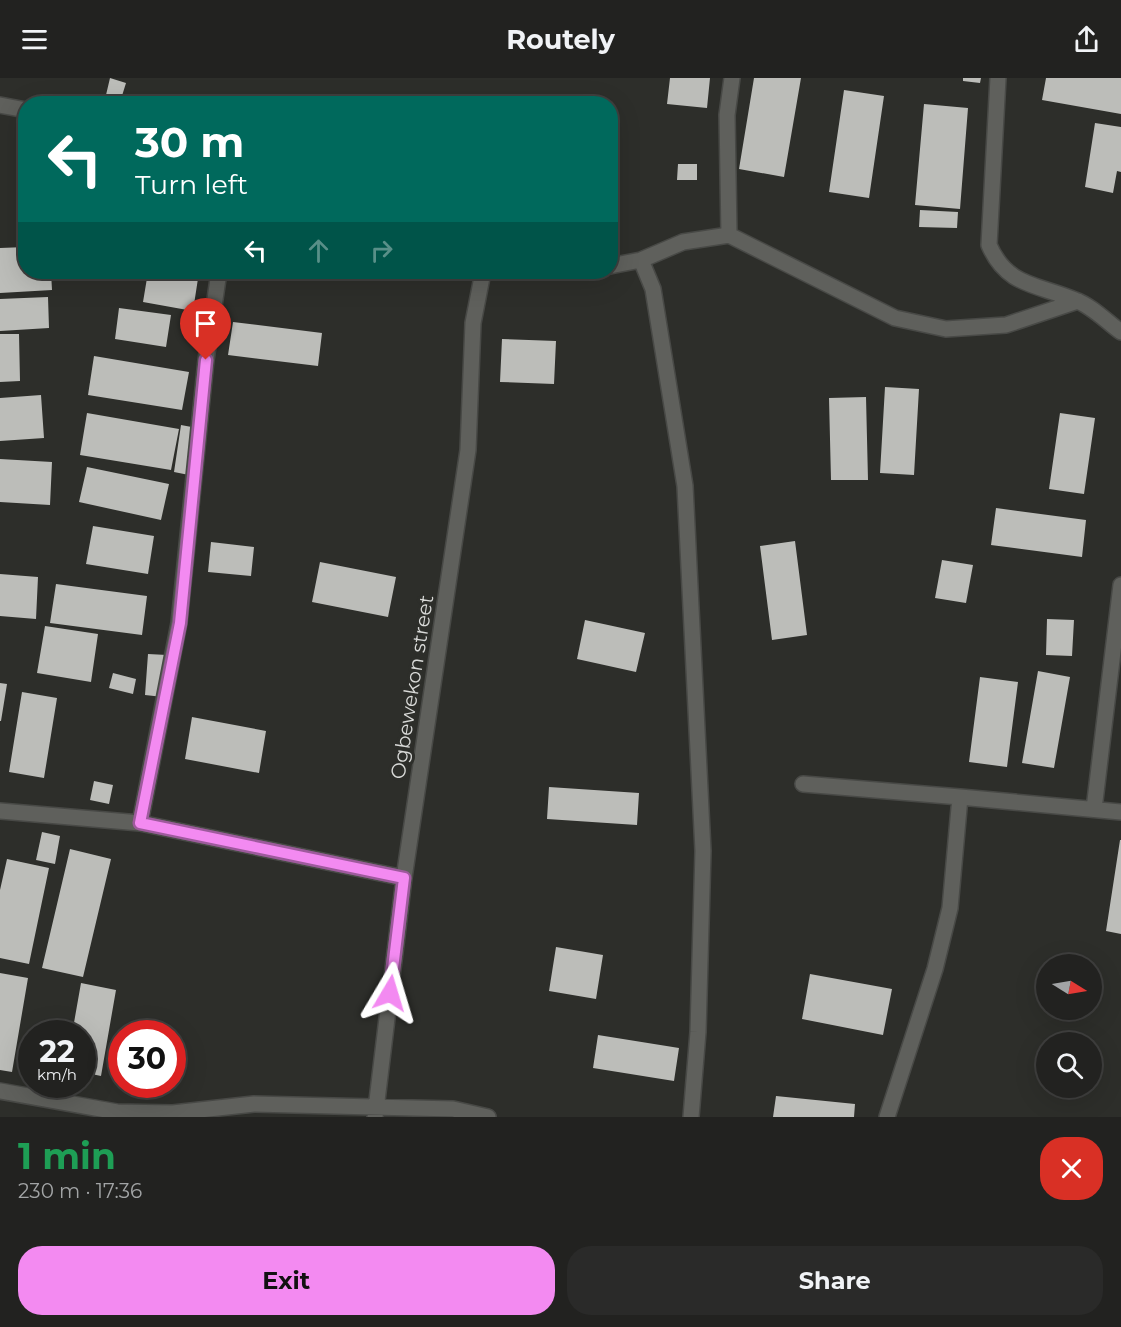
<!DOCTYPE html>
<meta charset="utf-8">
<style>
body{margin:0;font-family:Montserrat,sans-serif;background:#2a2a29;color:#f1f3f6;height:100vh;display:flex;flex-direction:column;font-size:22px;white-space:nowrap}
*{box-sizing:border-box;margin:0}
p{font-size:20px;color:#a2a4a5}
.icon{flex:none;width:33px;height:33px;fill:none;stroke:currentColor;stroke-width:2;stroke-linecap:round;stroke-linejoin:round}
.map{position:relative;height:1039px;overflow:hidden}
.sheet{display:flex;flex-direction:column;background:#222220;flex:1}
.sheet>*{flex:none}
.hud{position:absolute;left:18px;top:18px;width:600px;height:183px;border-radius:24px;box-shadow:0 6px 24px #0002,0 0 0 2px #3f3f3e;background:#00695c;color:#fff;overflow:hidden}
.needle{width:39px;rotate:101deg}
.controls{position:absolute;left:1036px;top:876px;display:grid;gap:12px}
.controls a{display:grid;place-items:center;width:66px;height:66px;border-radius:50%;background:#222220;box-shadow:0 6px 24px #0002,0 0 0 2px #3f3f3e;font-size:30px}
.speed{position:absolute;left:18px;top:942px;display:flex;gap:12px;font-size:30px;font-weight:700;text-align:center}
.speed>*{display:grid;place-content:center;width:78px;height:78px;border-radius:50%;background:#222220;box-shadow:0 6px 24px #0002,0 0 0 2px #3f3f3e;line-height:1}
.speed small{font-size:15px;font-weight:400}
.speed .limit{border:9px solid #d22;background:#fff;color:#111}
.pin{position:absolute;display:grid;place-items:center;width:51px;height:51px;color:#fff;margin:-62px -26px;border-radius:50% 50% 50% 0;rotate:-45deg;box-shadow:0 0 6px #0007}
.pin .icon{rotate:45deg}
.me{position:absolute;width:66px;margin:-33px;rotate:7deg;stroke-linejoin:round;filter:drop-shadow(0 0 4px #0008)}
.turn{display:flex;align-items:center;gap:21px;height:126px;padding:0 18px;font-size:27px}
.turn .icon{width:78px;height:78px;stroke-width:2.5}
.turn b{display:block;font-size:42px;line-height:51px}
.lanes{display:flex;align-items:center;height:57px;padding:0 18px;background:#0003;justify-content:center;gap:30px;direction:ltr}
.lanes .off{opacity:.35}
.round{display:grid;place-items:center;flex:none;width:63px;height:63px;border-radius:24px;background:#2a2a29}
.summary{display:flex;align-items:center;justify-content:space-between;height:102px;padding:0 18px}
h1{font-size:36px;font-weight:700;line-height:45px;color:#1e9e55}
.action{display:flex;gap:12px;margin-top:auto;padding:12px 18px}
.action a{flex:1;height:69px;border-radius:24px;background:#f38af1;color:#111;font-size:24px;font-weight:700;line-height:69px;text-align:center}
.action a+a{background:#2a2a29;color:#f1f3f6}
header{display:flex;justify-content:space-between;align-items:center;height:78px;padding:0 18px;background:#222220;font-size:27px;font-weight:700}
.map>svg:first-child{display:block}
</style>
<header><svg class="icon" aria-label="menu" viewBox="0 0 24 24"><path d="M4 6h16M4 12h16M4 18h16"/></svg>Routely<svg class="icon" aria-label="share" viewBox="0 0 24 24"><path d="M12 15V3M7 8l5-5 5 5M5 13v7h14v-7"/></svg></header>
<div class="map">
<svg width="1121" height="1039" viewBox="0 0 1121 1039">
<rect width="100%" height="100%" fill="#2d2e2a"/>
<path fill="#bcbdb9" d="M 110,0 L 126,5 L 121,21 L 106,17 Z
M 670,0 L 710,0 L 707,30 L 667,26 Z
M 754,0 L 801,0 L 784,99 L 739,91 Z
M 963,0 L 981,0 L 980,5 L 963,3 Z
M 1046,0 L 1121,0 L 1121,36 L 1042,22 Z
M 844,12 L 884,18 L 869,120 L 829,114 Z
M 373,21 L 396,24 L 396,26 L 372,26 Z
M 924,26 L 968,30 L 960,131 L 915,127 Z
M 1095,45 L 1121,49 L 1121,94 L 1117,93 L 1113,115 L 1085,109 Z
M 678,86 L 697,86 L 697,102 L 677,102 Z
M 920,132 L 958,134 L 957,150 L 919,149 Z
M 26,169 L 26,194 L 51,194 L 52,212 L 0,215 L 0,170 Z
M 148,194 L 199,194 L 193,233 L 143,224 Z
M 48,219 L 49,250 L 0,253 L 0,221 Z
M 119,230 L 171,237 L 166,269 L 115,261 Z
M 233,244 L 322,255 L 318,288 L 228,277 Z
M 0,256 L 19,256 L 20,303 L 0,304 Z
M 502,261 L 556,263 L 554,306 L 500,304 Z
M 94,278 L 189,294 L 182,332 L 88,317 Z
M 885,309 L 919,311 L 914,397 L 880,395 Z
M 41,317 L 44,360 L 0,363 L 0,320 Z
M 866,319 L 868,402 L 831,402 L 829,320 Z
M 87,335 L 179,351 L 171,392 L 80,377 Z
M 1060,335 L 1095,340 L 1084,416 L 1049,411 Z
M 181,347 L 197,350 L 189,397 L 174,394 Z
M 0,381 L 52,384 L 50,427 L 0,424 Z
M 87,389 L 169,406 L 161,442 L 79,424 Z
M 996,430 L 1086,442 L 1082,479 L 991,467 Z
M 93,448 L 154,458 L 148,496 L 86,486 Z
M 795,463 L 807,557 L 772,562 L 760,468 Z
M 211,464 L 254,469 L 251,498 L 208,494 Z
M 942,482 L 973,487 L 966,525 L 935,520 Z
M 320,484 L 396,499 L 388,539 L 312,524 Z
M 0,496 L 38,499 L 36,541 L 0,538 Z
M 56,506 L 147,518 L 142,557 L 50,545 Z
M 1047,541 L 1074,542 L 1072,578 L 1046,577 Z
M 585,542 L 645,555 L 636,594 L 577,581 Z
M 45,548 L 98,556 L 91,604 L 37,595 Z
M 148,576 L 167,577 L 163,619 L 145,617 Z
M 1038,593 L 1070,599 L 1054,690 L 1022,685 Z
M 113,595 L 136,601 L 133,616 L 109,610 Z
M 980,599 L 1018,604 L 1007,689 L 969,684 Z
M 0,605 L 7,606 L 1,643 L 0,643 Z
M 22,614 L 57,620 L 44,700 L 9,694 Z
M 192,639 L 266,653 L 259,695 L 185,681 Z
M 94,703 L 113,707 L 109,726 L 90,722 Z
M 549,709 L 639,715 L 637,747 L 547,741 Z
M 42,754 L 60,758 L 55,786 L 36,782 Z
M 1120,762 L 1121,762 L 1121,856 L 1106,853 Z
M 70,771 L 111,781 L 83,899 L 42,890 Z
M 7,781 L 49,790 L 29,886 L 0,880 L 0,812 Z
M 556,869 L 603,877 L 596,921 L 549,913 Z
M 0,895 L 28,900 L 12,994 L 0,992 Z
M 810,896 L 892,911 L 883,957 L 802,941 Z
M 81,905 L 116,912 L 101,998 L 82,994 L 82,956 L 72,956 Z
M 598,957 L 679,970 L 674,1003 L 593,990 Z
M 776,1018 L 855,1026 L 854,1039 L 773,1039 Z"/>
<g fill="none" stroke-linecap="round" stroke-linejoin="round">
<defs>
<path id="street" d="M 998,0 L 989,167 C 1007,209 1038,206 1075,222 C 1092,228 1107,244 1121,254
M 0,27 L 26,32
M 729,157 L 727,37 L 732,0
M 641,182 L 653,211 L 685,408 L 703,773 L 698,954 L 691,1039
M 610,188 L 641,182 L 683,164 L 729,157 L 895,240 L 946,251 L 1006,247 L 1078,223
M 803,706 L 960,719
M 1094,731 L 1121,507
M 0,733 L 140,745 L 404,800
M 140,745 L 179,545 L 206,282 L 219,194
M 0,1013 L 117,1034 L 173,1035 L 254,1026 L 453,1031 L 488,1039
M 375,1039 L 404,800 L 468,372 L 473,245 L 483,194
M 887,1039 L 935,891 L 950,830 L 960,719 L 1121,734"/>
</defs>
<use href="#street" stroke="#484946" stroke-width="18"/>
<use href="#street" stroke="#5f605c" stroke-width="15"/>
</g>
<g fill="none" stroke-linecap="round" stroke-linejoin="round">
<defs>
<path id="route" d="M 206,282 L 180,545 L 140,745 L 404,800 L 390,915"/>
</defs>
<use href="#route" stroke="#9e5a9d" stroke-width="15"/>
<use href="#route" stroke="#f38af1" stroke-width="10"/>
</g>
<g text-anchor="middle" stroke-width="6" stroke-linejoin="round" paint-order="stroke">
<g font-size="20" fill="#d9dad8" stroke="#2d2e2a">
<text transform="translate(412 609) rotate(-81)" y="7">Ogbewekon street</text>
</g>
</g>
</svg>
<div class="controls">
<a><svg class="needle" viewBox="-14 -14 28 28"><path d="M0-13l5 13h-10z" fill="#e53935"/><path d="M0 13l5-13h-10z" fill="#a2a4a5"/></svg></a>
<a><svg class="icon" aria-label="search" viewBox="0 0 24 24"><circle cx="10" cy="10" r="6"/><path d="M15 15l6 6"/></svg></a>
</div>
<div class="speed"><div>22<small>km/h</small></div><div class="limit">30</div></div>
<div class="pin" style="left:206px;top:282px;background:#d93025"><svg class="icon" aria-label="arrive" viewBox="0 0 24 24"><path d="M6 21V4h12l-3 4 3 4H6"/></svg></div>
<svg class="me" style="left:390px;top:915px" viewBox="-20 -20 40 40"><path d="M0-17L14 15 0 8-14 15z" fill="#f38af1" stroke="#fff" stroke-width="4"/></svg>
<div class="hud">
<div class="turn"><svg class="icon" aria-label="left" viewBox="0 0 24 24"><path d="M17 20v-9H6M10 6l-5 5 5 5"/></svg><div><b>30 m</b>Turn left</div></div>
<div class="lanes"><svg class="icon" aria-label="left" viewBox="0 0 24 24"><path d="M17 20v-9H6M10 6l-5 5 5 5"/></svg><svg class="icon off" aria-label="ahead" viewBox="0 0 24 24"><path d="M12 20V5M6 11l6-6 6 6"/></svg><svg class="icon off" aria-label="right" viewBox="0 0 24 24"><path d="M7 20v-9h11M14 6l5 5-5 5"/></svg></div>
</div>
</div>
<section class="sheet">
<div class="summary"><div><h1>1 min</h1><p>230 m · 17:36</p></div><a class="round" style="background:#d93025;color:#fff"><svg class="icon" aria-label="close" viewBox="0 0 24 24"><path d="M6 6l12 12M18 6L6 18"/></svg></a></div>
<div class="action"><a>Exit</a><a>Share</a></div>
</section>
